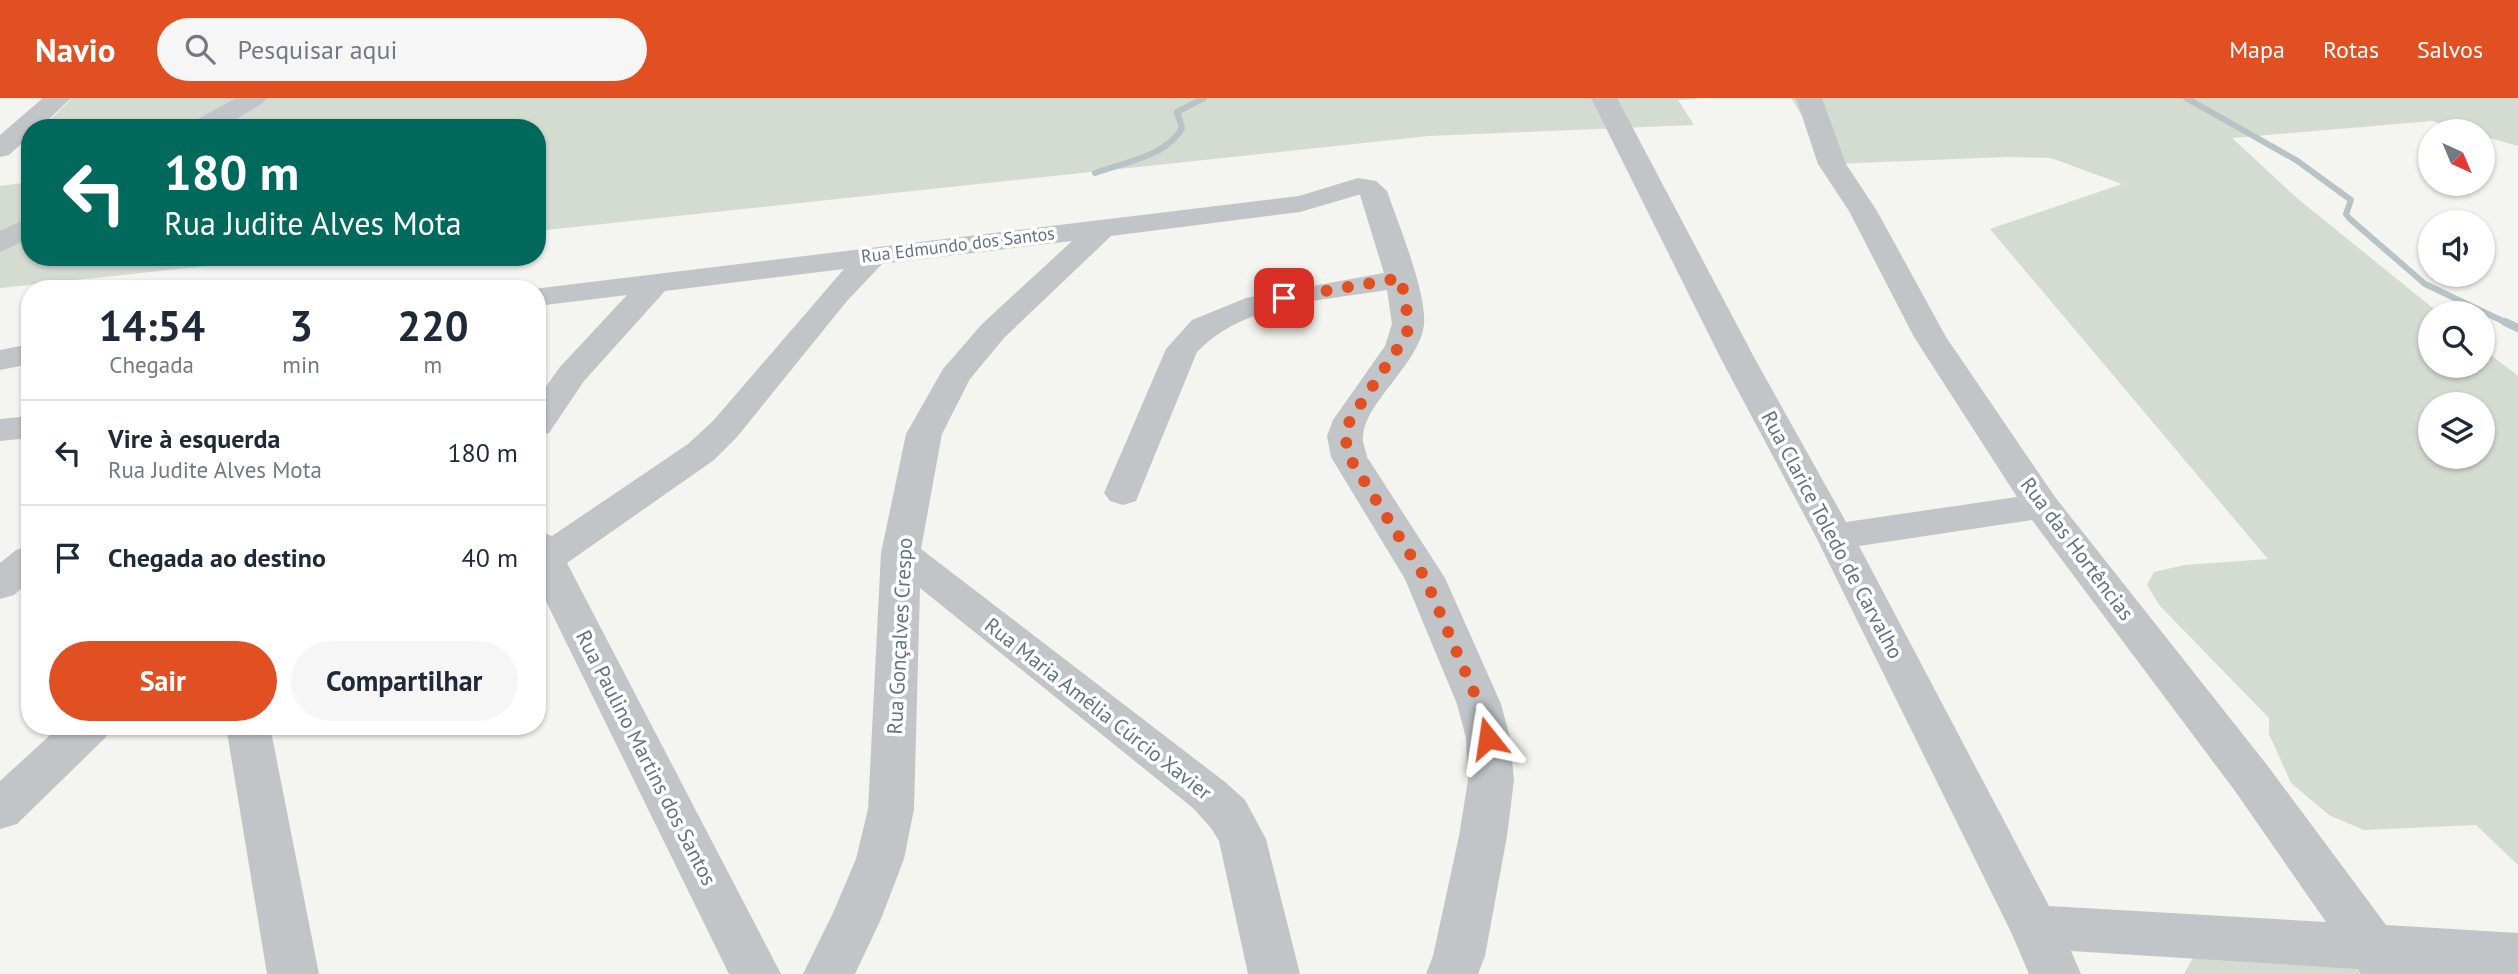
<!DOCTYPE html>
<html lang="pt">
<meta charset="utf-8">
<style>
body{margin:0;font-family:"PT Sans",sans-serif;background:#f6f6f7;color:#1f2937;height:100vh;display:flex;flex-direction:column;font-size:26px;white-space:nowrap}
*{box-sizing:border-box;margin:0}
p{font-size:23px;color:#747a83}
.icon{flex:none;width:38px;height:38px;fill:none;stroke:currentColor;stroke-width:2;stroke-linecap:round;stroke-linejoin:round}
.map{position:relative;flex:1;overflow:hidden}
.sheet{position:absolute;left:21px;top:182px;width:525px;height:455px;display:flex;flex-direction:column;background:#fff;border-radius:28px;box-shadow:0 2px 5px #0004}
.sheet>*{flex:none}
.guide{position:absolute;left:21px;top:21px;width:525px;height:147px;border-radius:28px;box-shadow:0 2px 5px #0004;background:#00695c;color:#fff;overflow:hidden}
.needle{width:46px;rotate:136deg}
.buttons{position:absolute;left:2418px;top:21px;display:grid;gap:14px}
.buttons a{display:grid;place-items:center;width:77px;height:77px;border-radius:50%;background:#fff;box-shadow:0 2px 5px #0004;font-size:35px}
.pin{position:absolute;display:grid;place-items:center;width:60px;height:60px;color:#fff;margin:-30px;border-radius:14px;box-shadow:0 4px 10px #0006}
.me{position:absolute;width:77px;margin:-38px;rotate:345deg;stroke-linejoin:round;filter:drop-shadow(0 0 5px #0008)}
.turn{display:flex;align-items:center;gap:24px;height:147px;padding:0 28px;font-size:32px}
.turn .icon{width:91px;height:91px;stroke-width:2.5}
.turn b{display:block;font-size:49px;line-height:60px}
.eta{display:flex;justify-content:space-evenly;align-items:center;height:119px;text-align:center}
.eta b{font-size:42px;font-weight:800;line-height:49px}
.primary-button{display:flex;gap:14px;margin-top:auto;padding:14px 28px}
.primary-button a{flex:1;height:80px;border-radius:42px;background:#e05023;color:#fff;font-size:28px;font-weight:800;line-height:80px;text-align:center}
.primary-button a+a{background:#f6f6f7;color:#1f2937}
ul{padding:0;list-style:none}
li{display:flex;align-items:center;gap:21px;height:105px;padding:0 28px;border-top:2px solid #e0e1e3}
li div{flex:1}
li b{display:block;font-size:26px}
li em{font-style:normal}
header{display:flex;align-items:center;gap:42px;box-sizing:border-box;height:98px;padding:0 35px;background:#e05023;color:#fff}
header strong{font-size:33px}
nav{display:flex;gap:38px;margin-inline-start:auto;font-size:24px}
.search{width:490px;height:63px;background:#f6f6f7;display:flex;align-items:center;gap:18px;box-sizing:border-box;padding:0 24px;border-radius:38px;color:#747a83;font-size:26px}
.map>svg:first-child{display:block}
</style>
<header>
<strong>Navio</strong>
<div class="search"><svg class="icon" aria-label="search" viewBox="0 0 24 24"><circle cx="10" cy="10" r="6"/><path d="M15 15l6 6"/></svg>Pesquisar aqui</div>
<nav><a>Mapa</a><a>Rotas</a><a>Salvos</a></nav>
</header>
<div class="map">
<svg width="2518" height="876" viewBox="0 0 2518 876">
<rect width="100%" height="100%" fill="#f4f4f0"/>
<path fill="#d4dbd1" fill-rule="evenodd" d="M 72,0 L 1703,0 L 1678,2 L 1694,27 L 1429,38 L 537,133 L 537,30 L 42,30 Z
M 1791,0 L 2518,0 L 2518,48 L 2483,38 L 2483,33 L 2466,33 L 2432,23 L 2232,40 L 2298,101 L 2439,215 L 2431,215 L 2431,268 L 2483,268 L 2483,251 L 2518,278 L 2518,767 L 2476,727 L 2364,732 L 2329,717 L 2291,685 L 2269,636 L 2269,620 L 2160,508 L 2147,487 L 2154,474 L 2185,467 L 2268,461 L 1990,131 L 2122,86 L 2051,60 L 2006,59 L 1832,66 ZM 2431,306 L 2483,306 L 2483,359 L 2431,359 Z
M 30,84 L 30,159 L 292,159 L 0,190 L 0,88 Z
M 2198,851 L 2437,876 L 2184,876 Z"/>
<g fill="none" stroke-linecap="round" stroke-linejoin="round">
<path stroke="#b8c3c7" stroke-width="6" d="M 2186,0 L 2296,62 L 2351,102 L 2346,116 L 2350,121 L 2425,186 L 2509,226
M 1095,75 C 1123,65 1167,58 1182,30 L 1177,14 L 1204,0"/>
<path stroke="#b8c3c7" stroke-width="8" d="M 2505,224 L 2518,230"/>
<path fill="#c1c5c8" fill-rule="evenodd" d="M 43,0 L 71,0 L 40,30 L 30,30 L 30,38 L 9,57 L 0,59 L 0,37 Z
M 236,0 L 267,0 L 263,5 L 221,30 L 189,30 L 193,24 Z
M 1591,0 L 1617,0 L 1755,261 L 1846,424 L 2017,399 L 1914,239 L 1849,113 L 1818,66 L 1796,0 L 1822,0 L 1846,66 L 1877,113 L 1946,239 L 2055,399 L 2267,667 L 2386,827 L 2518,835 L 2518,876 L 2361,876 L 2358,871 L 2071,853 L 2081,876 L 2029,876 L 2011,834 L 1816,439 L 1721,261 ZM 2032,422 L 2235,693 L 2326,824 L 2049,808 L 1859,448 Z
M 1358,80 L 1376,83 L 1387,93 C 1398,125 1427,195 1424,227 C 1420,264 1364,306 1363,338 C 1362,344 1366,353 1367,359 L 1445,480 L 1501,606 L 1510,640 L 1514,682 L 1507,738 L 1485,858 L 1478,876 L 1426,876 L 1433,858 L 1459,738 L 1468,682 L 1466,640 L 1457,606 L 1405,481 L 1331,359 L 1327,338 L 1333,322 L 1385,248 L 1392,226 L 1387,192 C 1323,203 1244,204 1197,254 L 1136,403 L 1123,407 L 1110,403 L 1104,395 L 1166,251 L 1192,222 L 1246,200 L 1384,175 L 1360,97 L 1358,97 L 1300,114 L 1111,138 L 1004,240 L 970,281 L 942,336 L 921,451 L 1225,684 L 1245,702 L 1266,741 L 1300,876 L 1248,876 L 1219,743 L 1211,730 L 1193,710 L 920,490 L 914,711 L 904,761 L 881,821 L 855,876 L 803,876 L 833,815 L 856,761 L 868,711 L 881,455 L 906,336 L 943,271 L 982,226 L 1072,143 L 882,166 L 847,203 L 737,339 L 714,362 L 567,465 L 781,876 L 729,876 L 537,485 L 537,432 L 552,438 L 688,346 L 713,323 L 844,171 L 665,193 L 584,283 L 549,335 L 537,338 L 537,301 L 560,269 L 627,197 L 537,208 L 537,191 L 533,191 L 1299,98 Z
M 30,119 L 30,140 L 0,154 L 0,133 Z
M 30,246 L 30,266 L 0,272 L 0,252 Z
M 30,318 L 30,340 L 0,343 L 0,321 Z
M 30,448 L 30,483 L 14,497 L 0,501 L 0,465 L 16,452 Z
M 60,628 L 111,628 L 105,640 L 17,726 L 0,731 L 0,683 Z
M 226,628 L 270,628 L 319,876 L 267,876 Z"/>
</g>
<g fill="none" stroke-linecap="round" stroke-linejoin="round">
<path stroke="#e05023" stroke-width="12" stroke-dasharray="0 21.6" d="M 1284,200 L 1401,180 L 1409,226 L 1406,238 L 1350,322 L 1345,338 L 1349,359 L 1425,480 L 1479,606 L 1488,640"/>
</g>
<g text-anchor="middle" stroke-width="7" stroke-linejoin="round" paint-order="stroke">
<g font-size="18" fill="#637380" stroke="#fff">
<text transform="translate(958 147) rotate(-7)" y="6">Rua Edmundo dos Santos</text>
</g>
<g font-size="21" fill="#637380" stroke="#fff">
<text transform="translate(1832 437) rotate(62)" y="7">Rua Clarice Toledo de Carvalho</text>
<text transform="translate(2077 451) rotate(53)" y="7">Rua das Hortências</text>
<text transform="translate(900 538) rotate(-87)" y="7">Rua Gonçalves Crespo</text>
<text transform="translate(1098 611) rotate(38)" y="7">Rua Maria Amélia Cúrcio Xavier</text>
<text transform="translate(646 660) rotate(63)" y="7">Rua Paulino Martins dos Santos</text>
</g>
</g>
</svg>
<div class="buttons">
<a><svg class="needle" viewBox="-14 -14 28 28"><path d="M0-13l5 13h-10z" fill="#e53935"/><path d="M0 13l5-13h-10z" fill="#747a83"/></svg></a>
<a><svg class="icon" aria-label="sound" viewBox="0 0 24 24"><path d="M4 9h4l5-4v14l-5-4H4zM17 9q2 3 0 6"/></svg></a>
<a><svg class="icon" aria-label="search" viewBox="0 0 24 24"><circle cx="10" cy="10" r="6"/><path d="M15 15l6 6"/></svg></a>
<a><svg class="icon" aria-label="layers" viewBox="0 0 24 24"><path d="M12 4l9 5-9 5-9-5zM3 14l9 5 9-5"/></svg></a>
</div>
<div class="pin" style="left:1284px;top:200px;background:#d93025"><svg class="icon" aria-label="arrive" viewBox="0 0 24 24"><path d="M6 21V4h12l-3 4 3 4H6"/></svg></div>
<svg class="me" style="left:1488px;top:640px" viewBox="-20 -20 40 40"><path d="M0-17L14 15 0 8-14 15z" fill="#e05023" stroke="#fff" stroke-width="4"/></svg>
<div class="guide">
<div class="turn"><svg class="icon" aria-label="left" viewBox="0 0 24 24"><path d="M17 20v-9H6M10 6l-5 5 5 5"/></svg><div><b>180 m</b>Rua Judite Alves Mota</div></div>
</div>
<section class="sheet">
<div class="eta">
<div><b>14:54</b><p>Chegada</p></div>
<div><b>3</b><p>min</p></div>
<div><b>220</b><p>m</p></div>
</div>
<ul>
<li><svg class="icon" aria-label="left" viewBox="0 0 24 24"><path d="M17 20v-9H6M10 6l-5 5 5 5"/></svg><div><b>Vire à esquerda</b><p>Rua Judite Alves Mota</p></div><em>180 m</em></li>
<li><svg class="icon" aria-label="arrive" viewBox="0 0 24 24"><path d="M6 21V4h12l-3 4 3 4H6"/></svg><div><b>Chegada ao destino</b></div><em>40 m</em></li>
</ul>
<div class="primary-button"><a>Sair</a><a>Compartilhar</a></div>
</section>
</div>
